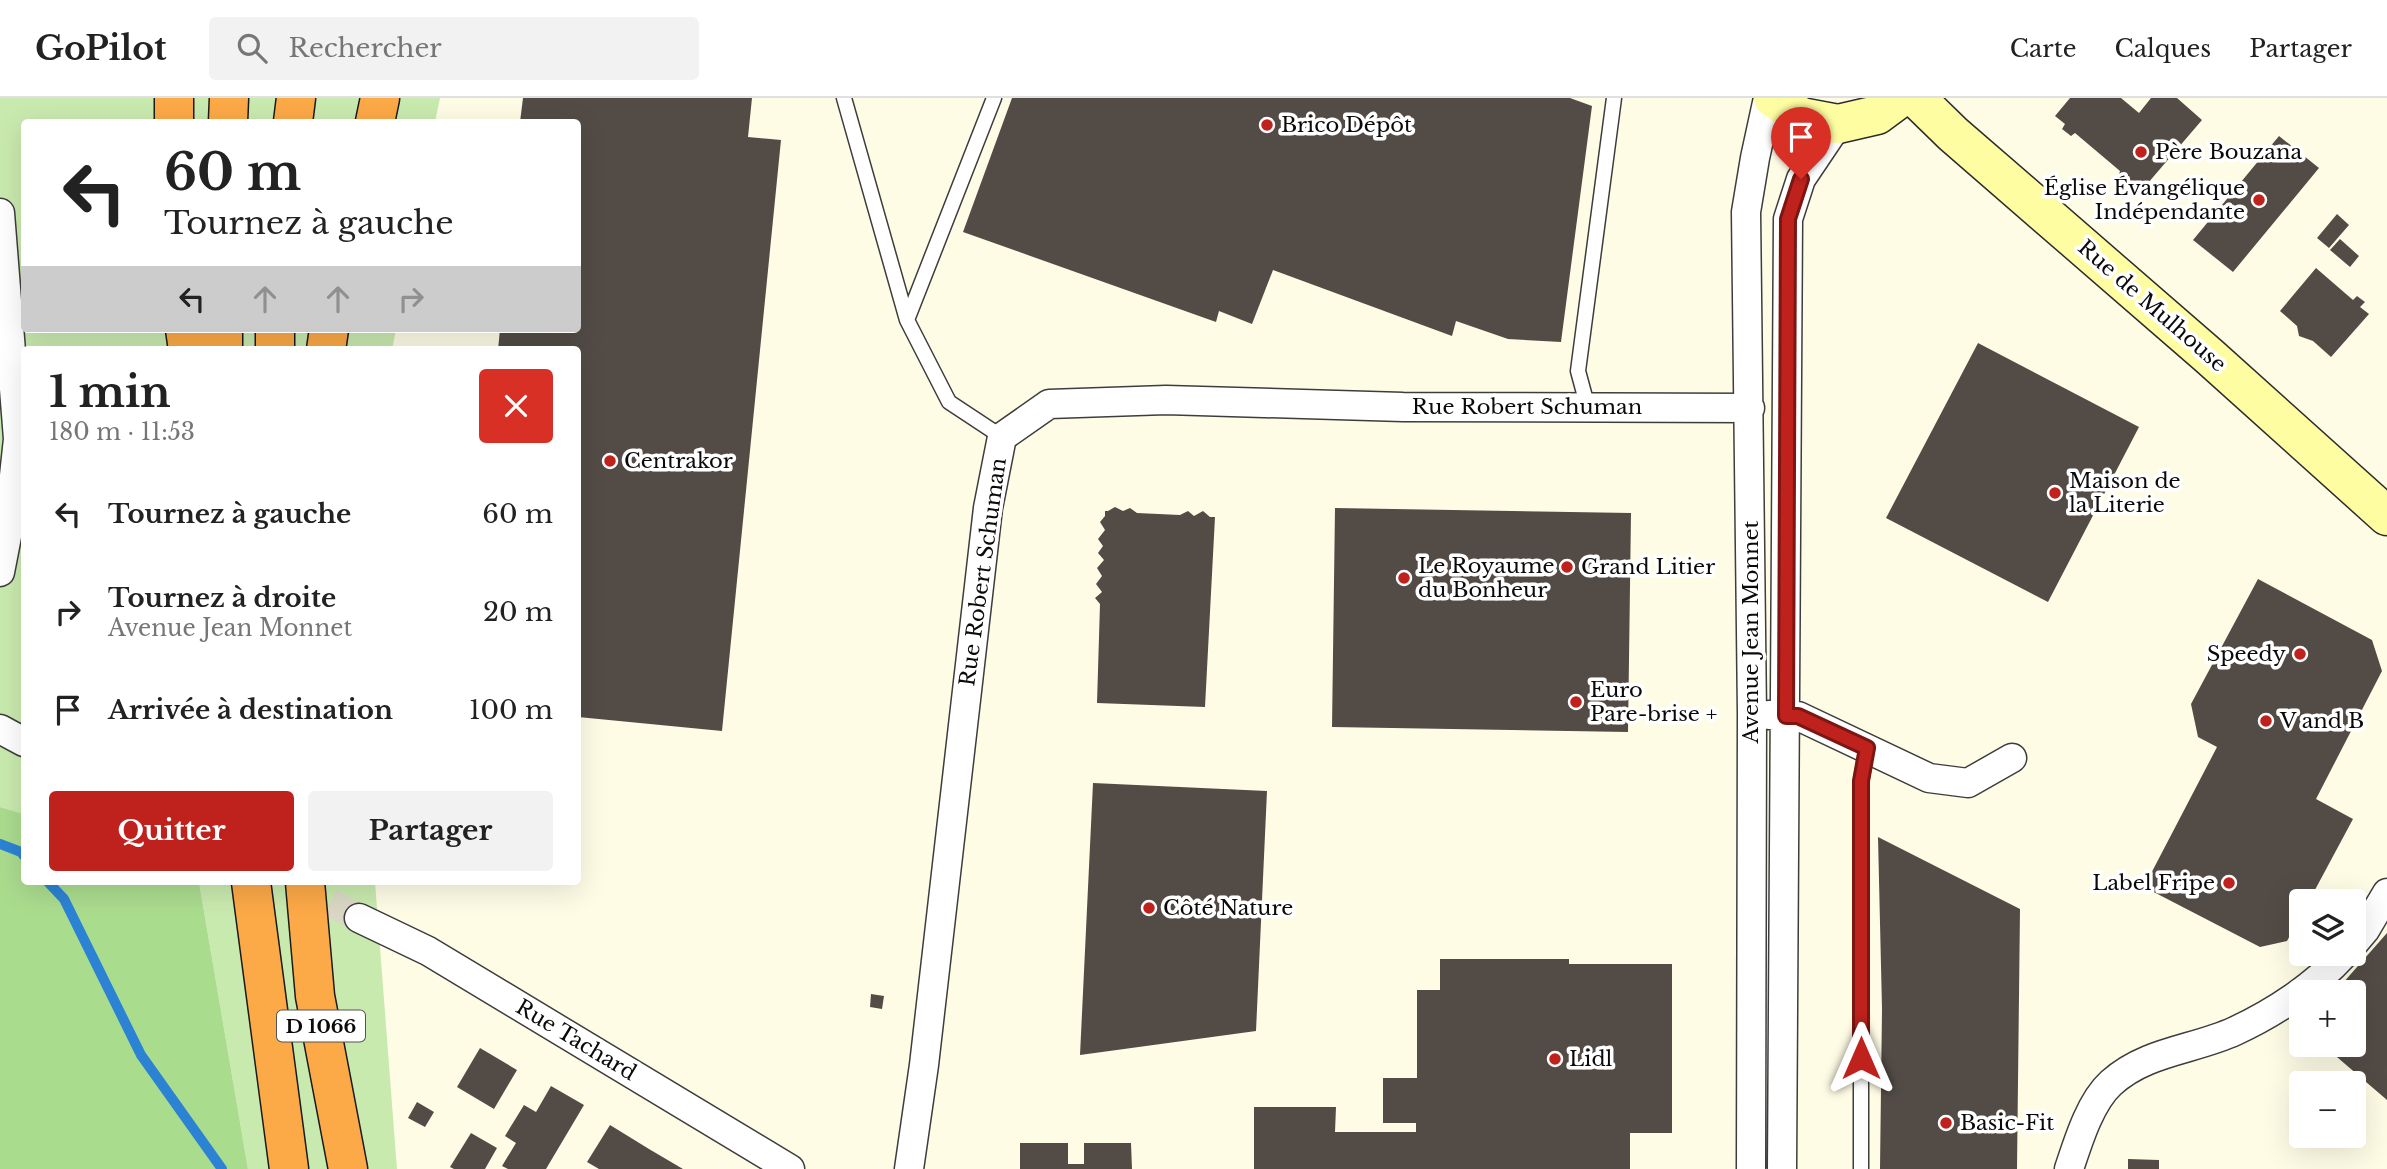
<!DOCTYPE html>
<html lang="fr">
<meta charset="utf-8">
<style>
body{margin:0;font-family:"Libre Baskerville",serif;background:#f2f2f2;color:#222;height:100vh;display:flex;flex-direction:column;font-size:26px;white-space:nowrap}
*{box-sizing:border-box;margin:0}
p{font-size:23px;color:#767676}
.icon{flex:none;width:38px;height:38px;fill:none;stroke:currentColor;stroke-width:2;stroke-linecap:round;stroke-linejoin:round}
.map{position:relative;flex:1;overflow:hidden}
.details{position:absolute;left:21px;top:248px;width:560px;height:539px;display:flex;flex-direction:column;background:#fff;border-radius:7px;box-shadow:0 7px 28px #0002}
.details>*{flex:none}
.top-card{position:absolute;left:21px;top:21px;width:560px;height:214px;border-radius:7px;box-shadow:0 7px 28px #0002;background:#fff;color:#222;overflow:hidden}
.tools{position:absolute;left:2289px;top:791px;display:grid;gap:14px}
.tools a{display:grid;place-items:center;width:77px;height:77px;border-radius:7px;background:#fff;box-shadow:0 7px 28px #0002;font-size:35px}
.pin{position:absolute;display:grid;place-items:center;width:60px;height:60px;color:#fff;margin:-72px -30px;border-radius:50% 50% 50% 0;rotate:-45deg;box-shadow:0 0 7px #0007}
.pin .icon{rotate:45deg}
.me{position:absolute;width:77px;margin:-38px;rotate:0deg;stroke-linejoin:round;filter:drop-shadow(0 0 5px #0008)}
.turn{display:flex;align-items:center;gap:24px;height:147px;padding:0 28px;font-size:32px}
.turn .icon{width:91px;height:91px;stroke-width:2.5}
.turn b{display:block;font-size:49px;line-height:60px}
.lanes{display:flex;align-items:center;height:66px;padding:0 28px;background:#0003;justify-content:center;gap:35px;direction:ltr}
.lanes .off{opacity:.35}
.round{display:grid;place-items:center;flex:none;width:74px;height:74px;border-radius:7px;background:#f2f2f2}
.overview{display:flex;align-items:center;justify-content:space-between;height:119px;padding:0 28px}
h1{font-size:42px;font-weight:700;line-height:52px}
.button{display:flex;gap:14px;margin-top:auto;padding:14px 28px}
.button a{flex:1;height:80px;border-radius:7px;background:#bf221c;color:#fff;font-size:28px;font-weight:700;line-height:80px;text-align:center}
.button a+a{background:#f2f2f2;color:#222}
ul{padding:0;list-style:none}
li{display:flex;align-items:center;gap:21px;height:98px;padding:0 28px}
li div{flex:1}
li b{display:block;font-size:26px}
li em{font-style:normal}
header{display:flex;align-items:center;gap:42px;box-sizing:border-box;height:98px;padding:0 35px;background:#fff;border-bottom:2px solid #e0e0e0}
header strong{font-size:33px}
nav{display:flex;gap:38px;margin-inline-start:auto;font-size:24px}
.search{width:490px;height:63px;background:#f2f2f2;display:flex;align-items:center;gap:18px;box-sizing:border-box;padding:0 24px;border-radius:7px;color:#767676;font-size:26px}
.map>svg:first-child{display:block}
</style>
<header>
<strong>GoPilot</strong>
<div class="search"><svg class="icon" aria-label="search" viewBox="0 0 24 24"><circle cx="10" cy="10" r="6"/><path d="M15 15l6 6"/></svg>Rechercher</div>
<nav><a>Carte</a><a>Calques</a><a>Partager</a></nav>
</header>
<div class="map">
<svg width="2387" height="1071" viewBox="0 0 2387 1071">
<rect width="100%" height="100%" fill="#fffce6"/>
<path fill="#c9eaaf" d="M 0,0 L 440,0 L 435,24 L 24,24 L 24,231 L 396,231 L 392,252 L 24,252 L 24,716 L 0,709 Z
M 199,784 L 375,784 L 397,1071 L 248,1071 Z"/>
<path fill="#aadc8e" d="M 0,709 L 24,716 L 24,784 L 199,784 L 248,1071 L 0,1071 Z"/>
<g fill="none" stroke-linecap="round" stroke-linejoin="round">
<path stroke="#2c83d4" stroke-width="10" d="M 0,746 L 21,754 L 24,758
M 48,784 L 64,801 L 141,957 L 222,1071"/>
</g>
<path fill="#534c46" d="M 523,0 L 752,0 L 748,39 L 781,42 L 722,633 L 578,619 L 578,252 L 498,252 L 500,231 L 578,231 L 578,24 L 520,24 Z
M 1012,0 L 1570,0 L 1592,8 L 1561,244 L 1508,241 L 1456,223 L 1452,238 L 1273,172 L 1252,226 L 1219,213 L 1216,224 L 963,134 Z
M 2070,0 L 2121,0 L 2139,15 L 2151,0 L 2177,0 L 2202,22 L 2142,92 L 2131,83 L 2127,88 L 2118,80 L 2120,73 L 2075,35 L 2071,38 L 2062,31 L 2065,26 L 2055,18 Z
M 2279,38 L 2319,70 L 2233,174 L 2193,142 Z
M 2337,116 L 2349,127 L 2329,150 L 2317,140 Z
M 2340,141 L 2359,158 L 2350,169 L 2330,152 Z
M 2316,170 L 2353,202 L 2357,198 L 2365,204 L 2360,209 L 2369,216 L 2331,259 L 2313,243 L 2299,238 L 2297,228 L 2280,213 Z
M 1978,245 L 2139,329 L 2048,504 L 1886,420 Z
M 1115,409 L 1123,413 L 1130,410 L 1137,415 L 1180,417 L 1188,413 L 1194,418 L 1203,413 L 1210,419 L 1215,419 L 1205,609 L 1097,605 L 1100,506 L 1095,500 L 1102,494 L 1096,486 L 1102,478 L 1097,470 L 1104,462 L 1098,455 L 1103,448 L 1098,441 L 1105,432 L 1100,424 L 1105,418 L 1105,413 L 1108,413 Z
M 1335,410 L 1631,415 L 1628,634 L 1332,629 Z
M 2258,481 L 2372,542 L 2382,573 L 2316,701 L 2353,721 L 2309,803 L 2301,803 L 2301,817 L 2287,843 L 2260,849 L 2144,789 L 2217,649 L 2198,639 L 2191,606 Z
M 1093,685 L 1267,693 L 1256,933 L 1080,957 Z
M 1878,739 L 2020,811 L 2017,1071 L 1880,1071 L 1882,911 Z
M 2387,835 L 2387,1002 L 2323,947 L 2354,947 L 2354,894 L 2335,894 Z
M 1440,861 L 1569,861 L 1569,866 L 1672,866 L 1672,1035 L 1630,1035 L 1630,1071 L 1254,1071 L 1254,1009 L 1336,1009 L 1335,1034 L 1416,1034 L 1416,1025 L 1383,1025 L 1383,980 L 1417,980 L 1417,892 L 1440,892 Z
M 871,896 L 884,898 L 882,911 L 870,909 Z
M 480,950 L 517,972 L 494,1011 L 457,989 Z
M 551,988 L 584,1007 L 546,1071 L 508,1071 L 502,1068 L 516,1045 L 505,1038 L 524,1007 L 536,1014 Z
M 417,1004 L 434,1014 L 425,1029 L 408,1020 Z
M 610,1027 L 649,1051 L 683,1071 L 599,1071 L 587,1064 Z
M 471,1035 L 497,1050 L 485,1071 L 454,1071 L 450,1069 Z
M 1020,1045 L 1068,1045 L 1068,1066 L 1084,1066 L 1084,1045 L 1131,1045 L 1132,1071 L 1020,1071 Z
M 2128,1061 L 2159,1062 L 2159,1071 L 2128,1071 Z"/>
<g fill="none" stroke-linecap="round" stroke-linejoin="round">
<path stroke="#dad8c5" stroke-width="28" stroke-dasharray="28 14" stroke-linecap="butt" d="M 293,785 L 359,820"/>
<defs>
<path id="lane" d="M 844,0 L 907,222
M 994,0 L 907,222 L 949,304 L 1002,339
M 1588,310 L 1578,273 L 1614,0
M 1861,1071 L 1861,683 L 1867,650"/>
<path id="street" d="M 0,115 L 18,341 L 8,433 L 0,474
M 1769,617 L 1798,618 L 1929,680 L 1968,685 L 2012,660
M 0,631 L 24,644
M 359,820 L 428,853 L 790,1071
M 2354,845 L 2365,832 L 2387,795
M 909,1071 L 924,967 L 988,410 L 1002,339 L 1049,306 L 1166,302 L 1403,309 L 1750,310
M 1751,1071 L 1752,616 L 1746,114 L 1755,60 L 1768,0
M 1782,1071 L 1788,121 L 1801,81 L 1838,26
M 2069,1071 C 2078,1044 2090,1004 2111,985 C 2146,953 2194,952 2235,933 C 2274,915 2315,888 2344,856"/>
<path id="secondary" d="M 1773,0 L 1801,19 L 1838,26 L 1877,17 L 1900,0
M 1916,0 L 1953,36 L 2209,258 L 2387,418"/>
<path id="highway" d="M 174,0 L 174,24
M 228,24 L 229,0
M 293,24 L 296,0
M 375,24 L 380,0
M 185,231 L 188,252
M 223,231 L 223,252
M 275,252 L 275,231
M 326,252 L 329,231
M 251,784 L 289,1071
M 305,784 L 315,898 L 348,1071"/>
</defs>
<use href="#lane" stroke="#3d3d3d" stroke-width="17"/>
<use href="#street" stroke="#3d3d3d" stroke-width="31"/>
<use href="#secondary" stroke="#2c2c2c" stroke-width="41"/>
<use href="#highway" stroke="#1b1b1b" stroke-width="41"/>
<use href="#lane" stroke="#fff" stroke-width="14"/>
<use href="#street" stroke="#fff" stroke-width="28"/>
<use href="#secondary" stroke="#fffda1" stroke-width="38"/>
<use href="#highway" stroke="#fca947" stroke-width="38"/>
</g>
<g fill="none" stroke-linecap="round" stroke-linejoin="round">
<defs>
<path id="route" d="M 1801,81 L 1788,121 L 1786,618 L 1798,618 L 1867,650 L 1861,683 L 1861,960"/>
</defs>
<use href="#route" stroke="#7c1612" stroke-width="18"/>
<use href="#route" stroke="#bf221c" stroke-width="12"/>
</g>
<g fill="#bf221c" stroke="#fff" stroke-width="2.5">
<circle cx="1267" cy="27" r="7"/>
<circle cx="2141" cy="54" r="7"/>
<circle cx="2259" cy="102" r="7"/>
<circle cx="610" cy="363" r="7"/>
<circle cx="2055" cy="395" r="7"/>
<circle cx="1567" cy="469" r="7"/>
<circle cx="1404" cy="480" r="7"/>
<circle cx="2300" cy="556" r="7"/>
<circle cx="1576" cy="604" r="7"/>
<circle cx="2266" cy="623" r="7"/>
<circle cx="2229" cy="785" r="7"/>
<circle cx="1149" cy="810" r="7"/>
<circle cx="1555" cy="961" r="7"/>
<circle cx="1946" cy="1025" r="7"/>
</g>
<g text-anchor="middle" stroke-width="7" stroke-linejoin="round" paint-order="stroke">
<rect fill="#fff" stroke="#545454" stroke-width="2" x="277" y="912.5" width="88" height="31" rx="5"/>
<g font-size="19" font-weight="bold" fill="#0a0a0a">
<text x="321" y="935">D 1066</text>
</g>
<g font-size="21" fill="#0a0a0a" stroke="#fff" text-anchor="start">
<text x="1281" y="34">Brico Dépôt</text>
<text x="2155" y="61">Père Bouzana</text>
<text x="2245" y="97" text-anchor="end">Église Évangélique<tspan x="2245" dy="24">Indépendante</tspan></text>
<text x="624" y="370">Centrakor</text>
<text x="2069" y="390">Maison de<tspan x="2069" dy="24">la Literie</tspan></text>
<text x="1418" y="475">Le Royaume<tspan x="1418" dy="24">du Bonheur</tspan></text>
<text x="1581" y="476">Grand Litier</text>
<text x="2286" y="563" text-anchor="end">Speedy</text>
<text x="1590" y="599">Euro<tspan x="1590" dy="24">Pare-brise +</tspan></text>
<text x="2280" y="630">V and B</text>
<text x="2215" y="792" text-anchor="end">Label Fripe</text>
<text x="1163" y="817">Côté Nature</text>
<text x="1569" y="968">Lidl</text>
<text x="1960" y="1032">Basic-Fit</text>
</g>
<g font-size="21" fill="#0a0a0a" stroke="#fff">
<text transform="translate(2152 208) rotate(41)" y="7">Rue de Mulhouse</text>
<text x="1527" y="316">Rue Robert Schuman</text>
<text transform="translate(983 474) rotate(-82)" y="7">Rue Robert Schuman</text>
<text transform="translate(1751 534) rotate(-90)" y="7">Avenue Jean Monnet</text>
<text transform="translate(576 942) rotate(31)" y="7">Rue Tachard</text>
</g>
</g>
</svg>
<div class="tools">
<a><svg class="icon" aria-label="layers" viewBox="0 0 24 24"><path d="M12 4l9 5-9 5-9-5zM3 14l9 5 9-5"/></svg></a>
<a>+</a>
<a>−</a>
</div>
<div class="pin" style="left:1801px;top:81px;background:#d93025"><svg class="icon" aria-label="arrive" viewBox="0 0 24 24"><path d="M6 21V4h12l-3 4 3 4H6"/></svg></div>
<svg class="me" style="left:1861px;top:960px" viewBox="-20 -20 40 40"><path d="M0-17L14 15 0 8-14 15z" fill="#bf221c" stroke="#fff" stroke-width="4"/></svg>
<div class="top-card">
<div class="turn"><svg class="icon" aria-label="left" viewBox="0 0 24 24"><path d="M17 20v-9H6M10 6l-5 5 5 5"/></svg><div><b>60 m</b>Tournez à gauche</div></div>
<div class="lanes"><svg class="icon" aria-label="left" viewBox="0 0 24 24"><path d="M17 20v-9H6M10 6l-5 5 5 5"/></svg><svg class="icon off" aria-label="ahead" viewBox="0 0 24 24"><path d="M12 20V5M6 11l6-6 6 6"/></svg><svg class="icon off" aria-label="ahead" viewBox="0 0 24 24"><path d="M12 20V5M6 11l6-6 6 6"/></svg><svg class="icon off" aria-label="right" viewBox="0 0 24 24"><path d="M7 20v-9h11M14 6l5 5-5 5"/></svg></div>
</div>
<section class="details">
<div class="overview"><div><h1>1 min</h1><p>180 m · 11:53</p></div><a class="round" style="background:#d93025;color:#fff"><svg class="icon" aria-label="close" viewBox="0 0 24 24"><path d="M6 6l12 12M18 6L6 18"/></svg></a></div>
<ul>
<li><svg class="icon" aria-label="left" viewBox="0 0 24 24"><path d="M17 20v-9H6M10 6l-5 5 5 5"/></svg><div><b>Tournez à gauche</b></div><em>60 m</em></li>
<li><svg class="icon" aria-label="right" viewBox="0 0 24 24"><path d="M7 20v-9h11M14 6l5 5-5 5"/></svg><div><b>Tournez à droite</b><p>Avenue Jean Monnet</p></div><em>20 m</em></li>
<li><svg class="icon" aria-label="arrive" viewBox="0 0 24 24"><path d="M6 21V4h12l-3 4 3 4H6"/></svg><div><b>Arrivée à destination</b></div><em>100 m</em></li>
</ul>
<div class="button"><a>Quitter</a><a>Partager</a></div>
</section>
</div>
